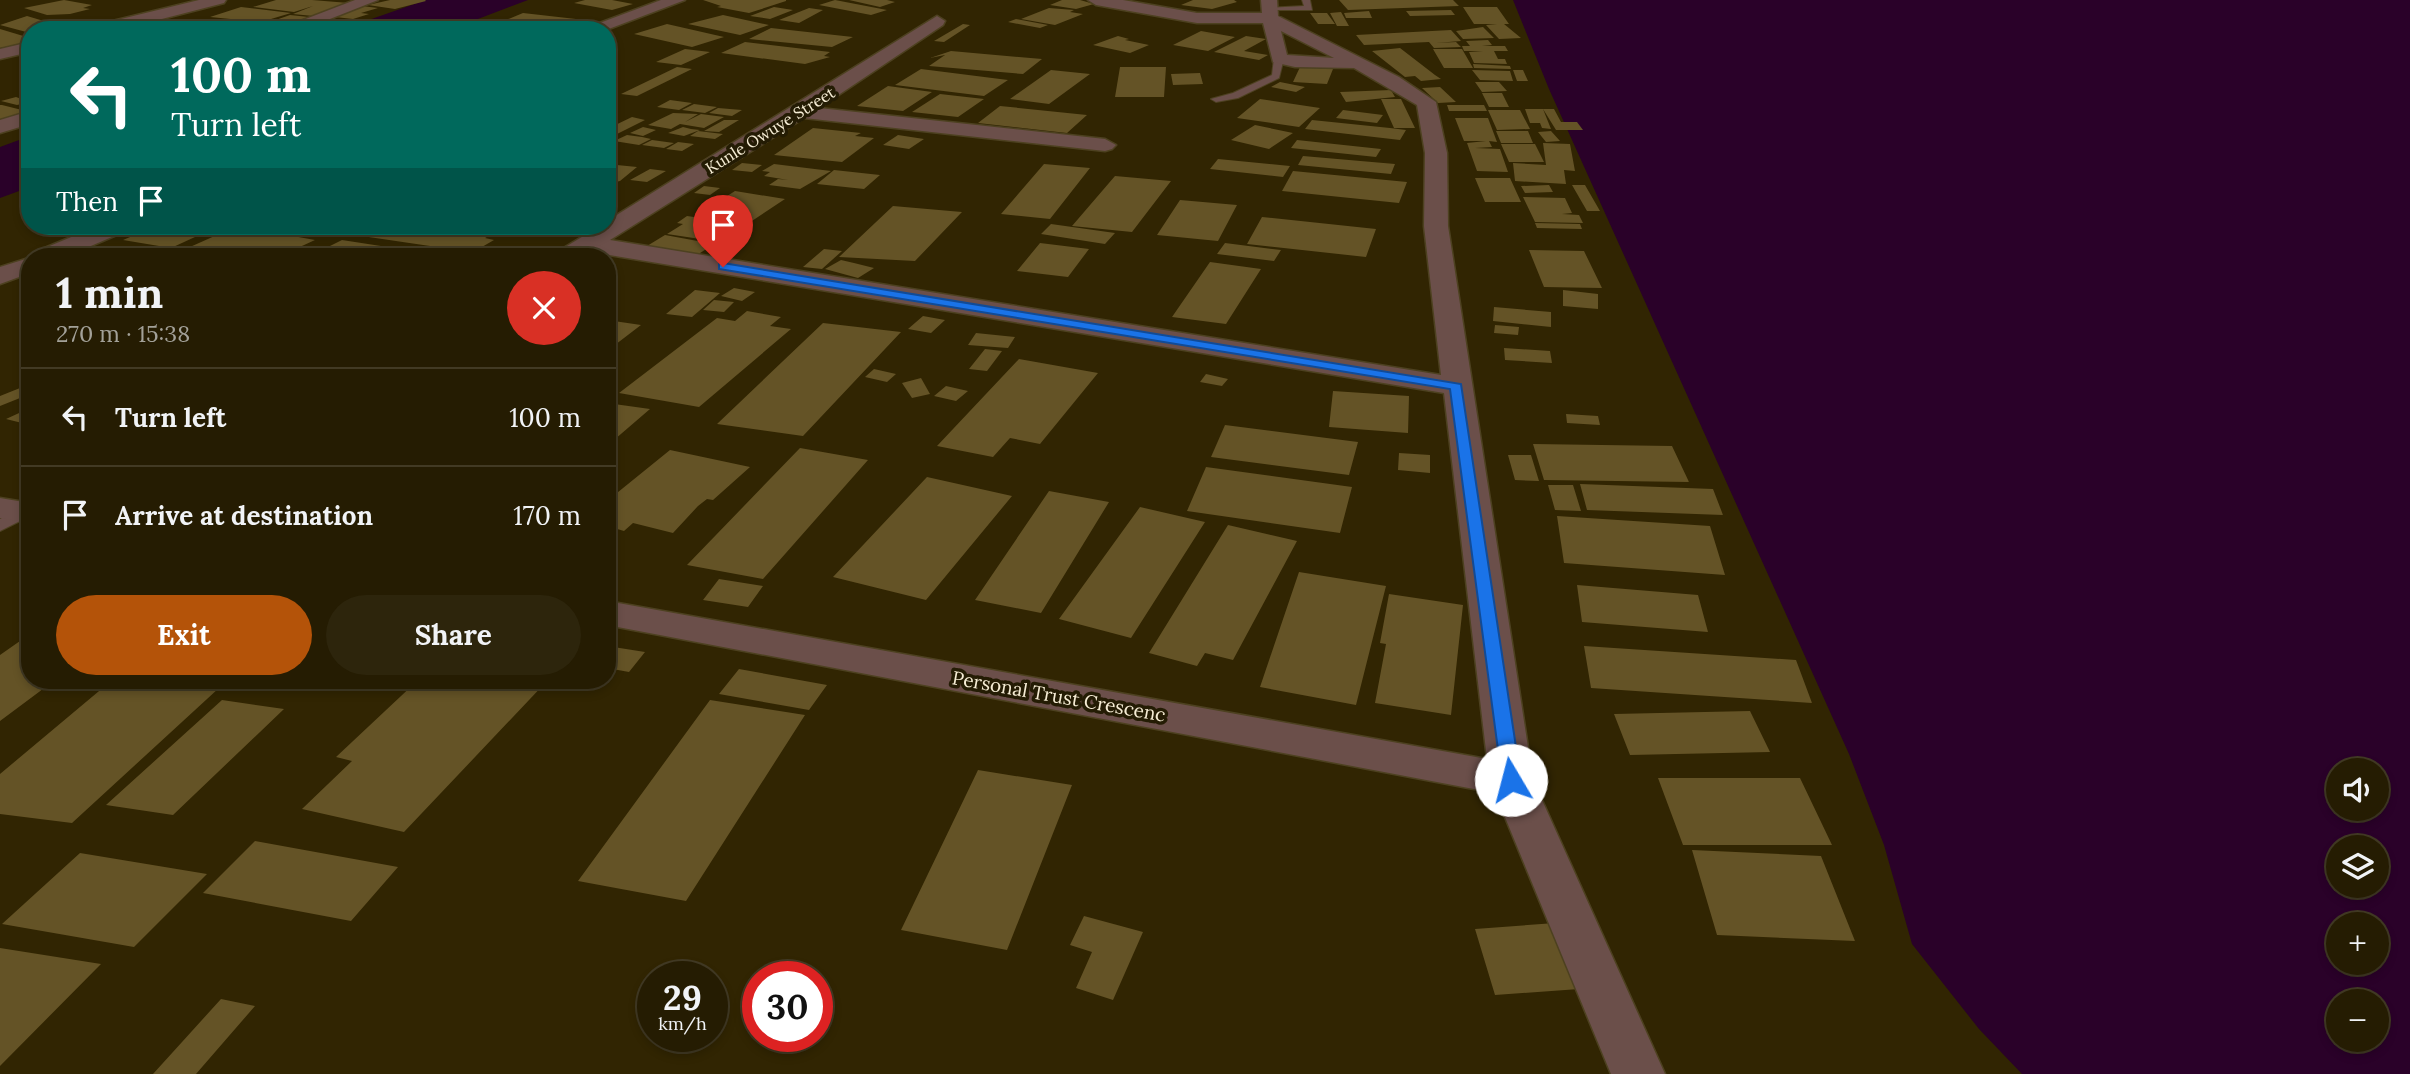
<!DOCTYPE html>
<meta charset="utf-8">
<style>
body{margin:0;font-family:Lora,serif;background:#2d250c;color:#f1f3f6;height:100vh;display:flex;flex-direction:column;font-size:26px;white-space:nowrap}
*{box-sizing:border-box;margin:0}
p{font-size:23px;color:#a3a199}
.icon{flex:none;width:38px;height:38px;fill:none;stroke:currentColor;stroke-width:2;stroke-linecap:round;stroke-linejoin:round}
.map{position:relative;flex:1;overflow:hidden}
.sheet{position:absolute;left:21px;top:248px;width:595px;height:441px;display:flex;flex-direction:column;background:#251c02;border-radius:28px;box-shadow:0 4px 10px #0003,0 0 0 2px #423a24}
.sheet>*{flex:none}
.hud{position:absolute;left:21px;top:21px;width:595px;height:214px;border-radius:28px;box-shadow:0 4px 10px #0003,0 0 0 2px #423a24;background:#00695c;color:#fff;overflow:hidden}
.buttons{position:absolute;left:2326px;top:758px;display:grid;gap:14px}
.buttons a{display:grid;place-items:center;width:63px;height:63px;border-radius:50%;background:#251c02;box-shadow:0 4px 10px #0003,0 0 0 2px #423a24;font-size:35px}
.speed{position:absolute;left:637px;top:961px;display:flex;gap:14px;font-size:35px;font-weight:700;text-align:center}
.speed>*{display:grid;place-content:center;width:91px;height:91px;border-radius:50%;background:#251c02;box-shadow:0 4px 10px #0003,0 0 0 2px #423a24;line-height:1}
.speed small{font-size:18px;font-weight:400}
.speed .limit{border:10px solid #d22;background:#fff;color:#111}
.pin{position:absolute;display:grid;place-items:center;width:60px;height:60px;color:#fff;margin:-72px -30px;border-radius:50% 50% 50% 0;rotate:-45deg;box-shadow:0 0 7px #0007}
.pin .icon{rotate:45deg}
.me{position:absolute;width:77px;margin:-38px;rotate:352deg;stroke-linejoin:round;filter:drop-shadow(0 0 5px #0008)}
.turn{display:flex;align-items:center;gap:24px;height:147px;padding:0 35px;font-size:32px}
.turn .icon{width:91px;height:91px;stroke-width:2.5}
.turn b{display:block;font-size:49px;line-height:60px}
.then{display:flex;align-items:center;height:66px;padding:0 35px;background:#0003;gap:14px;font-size:26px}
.round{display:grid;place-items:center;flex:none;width:74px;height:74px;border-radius:37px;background:#2d250c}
.headline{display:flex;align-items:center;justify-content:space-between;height:119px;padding:0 35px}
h1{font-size:42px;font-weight:700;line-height:52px}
.action{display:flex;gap:14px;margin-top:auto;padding:14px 35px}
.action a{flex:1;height:80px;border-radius:42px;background:#b45309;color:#fff;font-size:28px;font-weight:700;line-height:80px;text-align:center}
.action a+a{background:#2d250c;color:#f1f3f6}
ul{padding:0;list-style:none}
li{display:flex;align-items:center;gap:21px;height:98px;padding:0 35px;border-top:2px solid #423a24}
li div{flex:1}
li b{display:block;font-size:26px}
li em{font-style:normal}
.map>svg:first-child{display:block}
</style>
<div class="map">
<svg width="2410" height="1074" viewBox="0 0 2410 1074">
<rect width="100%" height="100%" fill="#312502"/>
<path fill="#2a0129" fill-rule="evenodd" d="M 426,0 L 528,0 L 449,30 L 340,30 Z
M 1513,0 L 2410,0 L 2410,1074 L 2022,1074 L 1979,1029 L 1912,944 L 1884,845 L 1849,754 L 1549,89 ZM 2338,770 L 2376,770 L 2376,808 L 2338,808 ZM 2338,847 L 2376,847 L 2376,886 L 2338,886 ZM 2338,924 L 2376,924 L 2376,962 L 2338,962 ZM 2338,1001 L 2376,1001 L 2376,1040 L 2338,1040 Z
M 30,136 L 30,187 L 0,198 L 0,147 Z"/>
<path fill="#645326" d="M 64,0 L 92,5 L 83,8 L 90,9 L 70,14 L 47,15 L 24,8 Z
M 276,0 L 312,0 L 349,3 L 313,16 L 293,14 L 313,6 L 294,12 L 253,7 Z
M 390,0 L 425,0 L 426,1 L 395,9 L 368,5 Z
M 585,0 L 612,0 L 633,4 L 612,10 L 574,3 Z
M 703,0 L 786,0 L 786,1 L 749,13 L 717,7 L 721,6 Z
M 835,0 L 887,10 L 871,15 L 819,5 Z
M 849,0 L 887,0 L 895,2 L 880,7 Z
M 1062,0 L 1080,0 L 1094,4 L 1076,9 L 1050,5 Z
M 1193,0 L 1234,0 L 1237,2 L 1212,9 L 1181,5 Z
M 1339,0 L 1453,0 L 1459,6 L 1348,10 Z
M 362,6 L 378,8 L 361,13 L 369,14 L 353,19 L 335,17 Z
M 241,7 L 291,13 L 261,22 L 210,17 Z
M 774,7 L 793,10 L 770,19 L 750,16 Z
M 1463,7 L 1497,7 L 1509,24 L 1504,24 L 1521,38 L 1499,39 L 1486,25 L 1497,24 L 1474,24 Z
M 809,8 L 823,10 L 799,23 L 779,20 Z
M 1049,8 L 1074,10 L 1070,12 L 1083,14 L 1055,25 L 1021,19 Z
M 1451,10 L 1455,15 L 1410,16 L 1406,11 Z
M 1369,11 L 1372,18 L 1346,18 L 1344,13 Z
M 1341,12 L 1349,26 L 1337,26 L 1330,13 Z
M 523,13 L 576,19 L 559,25 L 506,20 Z
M 1310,13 L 1327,13 L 1335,24 L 1318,24 Z
M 290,15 L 309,17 L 285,25 L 267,23 Z
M 723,15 L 769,25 L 740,35 L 688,24 Z
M 27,16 L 64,27 L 30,30 L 30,33 L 0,25 Z
M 209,19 L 249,25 L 273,25 L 258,30 L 176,28 Z
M 356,19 L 375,22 L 361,26 L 342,23 Z
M 1016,19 L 1048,25 L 1040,28 L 1008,22 Z
M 317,23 L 334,26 L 329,28 L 333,30 L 296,30 Z
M 667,24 L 724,37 L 692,47 L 634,34 Z
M 963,24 L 970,25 L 944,42 L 934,41 Z
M 1483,27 L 1494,38 L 1463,39 L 1456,31 Z
M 771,28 L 853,37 L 832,47 L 749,39 Z
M 0,29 L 30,38 L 30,42 L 0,48 Z
M 1451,30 L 1461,41 L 1436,43 L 1456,42 L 1461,47 L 1434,48 L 1429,42 L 1364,45 L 1356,35 Z
M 1201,31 L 1235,37 L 1208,51 L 1173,45 Z
M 1118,36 L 1129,39 L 1125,40 L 1149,45 L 1130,53 L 1093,45 Z
M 1246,36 L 1266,39 L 1244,51 L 1268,55 L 1259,60 L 1214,52 Z
M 1488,40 L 1492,45 L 1482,46 L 1505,46 L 1508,51 L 1494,51 L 1498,59 L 1505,59 L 1507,64 L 1474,63 L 1469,52 L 1483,51 L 1464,51 L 1462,46 L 1470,46 L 1466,41 Z
M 745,42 L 830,52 L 824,56 L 830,57 L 805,64 L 721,53 Z
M 1400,48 L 1435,75 L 1441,79 L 1421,81 L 1415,76 L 1405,77 L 1372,51 Z
M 685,49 L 710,52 L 681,65 L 656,62 Z
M 1433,49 L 1462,49 L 1473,68 L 1444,68 Z
M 951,51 L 1042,59 L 1023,74 L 929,66 L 945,55 L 930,58 Z
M 1473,64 L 1510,66 L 1511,69 L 1474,68 Z
M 677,67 L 692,69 L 637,96 L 621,94 Z
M 1120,67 L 1166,67 L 1164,97 L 1115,97 Z
M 1300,67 L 1333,69 L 1327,84 L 1293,82 Z
M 921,69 L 1008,80 L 984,96 L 895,85 Z
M 1051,70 L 1090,74 L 1049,104 L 1010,99 Z
M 1472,70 L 1510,71 L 1513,81 L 1480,80 Z
M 1513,70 L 1523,70 L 1528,81 L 1517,81 Z
M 1200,73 L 1203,84 L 1173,85 L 1171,74 Z
M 1280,82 L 1305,87 L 1296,92 L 1271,87 Z
M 1475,82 L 1499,82 L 1507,91 L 1482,92 Z
M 888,86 L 932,92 L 903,111 L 857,106 Z
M 1440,87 L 1456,102 L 1438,103 L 1422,88 Z
M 1391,90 L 1395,97 L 1346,102 L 1340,92 Z
M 1482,93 L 1502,93 L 1509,107 L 1489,107 Z
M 940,94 L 984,99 L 958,117 L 912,112 Z
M 16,97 L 30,102 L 17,105 L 1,101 Z
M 1260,99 L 1320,108 L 1299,127 L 1237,118 Z
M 1381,99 L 1401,99 L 1415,128 L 1394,128 Z
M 670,100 L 692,103 L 679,110 L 657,107 Z
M 694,104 L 717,107 L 705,113 L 682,110 Z
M 0,105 L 2,105 L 30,112 L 4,121 L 0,119 Z
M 1447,105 L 1484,105 L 1487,111 L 1449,111 Z
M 1000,106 L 1087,115 L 1067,133 L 978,123 Z
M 718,108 L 742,110 L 732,116 L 709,113 Z
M 1525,109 L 1543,109 L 1551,129 L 1542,128 L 1540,123 L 1530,123 Z
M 1543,109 L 1554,109 L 1561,122 L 1577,122 L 1583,130 L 1556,130 Z
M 1343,110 L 1383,115 L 1377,123 L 1336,118 Z
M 1488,110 L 1520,110 L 1530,129 L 1497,130 Z
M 673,113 L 698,114 L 685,122 L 701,114 L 724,117 L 704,128 L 680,124 L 671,129 L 648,125 Z
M 632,117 L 645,120 L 607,139 L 607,129 Z
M 1455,118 L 1488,118 L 1497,142 L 1489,141 L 1492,147 L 1475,148 L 1500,149 L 1508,172 L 1477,171 L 1467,143 L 1486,141 L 1464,141 Z
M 724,120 L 739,120 L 719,132 L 704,131 Z
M 1312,120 L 1390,128 L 1406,130 L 1400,140 L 1305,129 Z
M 1255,125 L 1293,133 L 1269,149 L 1231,140 Z
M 643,127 L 656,130 L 643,136 L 630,133 Z
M 683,127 L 691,129 L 700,130 L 684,136 L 668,133 Z
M 813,128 L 861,133 L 855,136 L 874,138 L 842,162 L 774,155 Z
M 698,131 L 723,134 L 715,139 L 690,136 Z
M 1496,131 L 1528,131 L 1533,143 L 1501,143 Z
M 1551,131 L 1560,141 L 1546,142 L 1538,132 Z
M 627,135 L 642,137 L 651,139 L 639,145 L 614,141 Z
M 898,135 L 924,139 L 909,149 L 883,145 Z
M 652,140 L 674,143 L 664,148 L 642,145 Z
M 1297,140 L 1381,149 L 1376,157 L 1291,148 Z
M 678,142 L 694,144 L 682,151 L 666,149 Z
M 1543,143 L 1570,144 L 1575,171 L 1564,170 L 1566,184 L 1515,181 L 1513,163 L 1546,165 Z
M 1501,144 L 1535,144 L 1544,162 L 1509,162 Z
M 1303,156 L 1395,164 L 1391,174 L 1298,165 Z
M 1218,159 L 1290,166 L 1283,177 L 1210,169 Z
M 742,163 L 762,165 L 752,172 L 732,170 Z
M 607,164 L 637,167 L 620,181 L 607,184 Z
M 774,164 L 831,171 L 800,189 L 769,185 L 778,179 L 788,180 L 764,176 L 770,172 L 762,171 Z
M 1044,164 L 1090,168 L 1050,219 L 1001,214 Z
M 650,169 L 666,171 L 647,182 L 630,180 Z
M 834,170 L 880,175 L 864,189 L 817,184 Z
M 1293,171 L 1407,182 L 1399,203 L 1282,191 Z
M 1115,176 L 1171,181 L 1132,232 L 1072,226 Z
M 1475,178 L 1510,178 L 1521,202 L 1485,202 Z
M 1549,185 L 1553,192 L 1525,193 L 1521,186 Z
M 1572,185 L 1585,185 L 1600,211 L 1587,211 Z
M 704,186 L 720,188 L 710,195 L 694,193 Z
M 735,191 L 785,199 L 720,242 L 667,234 L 683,224 L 677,223 L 687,216 L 694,217 L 710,207 L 702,206 L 713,199 L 721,200 Z
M 1523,197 L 1565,198 L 1572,213 L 1562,214 L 1579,215 L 1583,223 L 1535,222 Z
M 1180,200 L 1237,205 L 1218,241 L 1157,235 Z
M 893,206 L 962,212 L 915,261 L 839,257 Z
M 1262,217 L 1376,229 L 1366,257 L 1247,244 Z
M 1535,223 L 1580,224 L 1582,229 L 1537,228 Z
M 1051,224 L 1115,233 L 1105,244 L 1041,234 Z
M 156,226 L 219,226 L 171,248 L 123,240 Z
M 237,226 L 315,240 L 278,257 L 215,257 L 181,251 Z
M 374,226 L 518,226 L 503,234 L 494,233 L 485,238 L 494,240 L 475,251 L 464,251 L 355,235 Z
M 665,235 L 714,244 L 697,255 L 647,246 Z
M 342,240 L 446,256 L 446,257 L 308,257 Z
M 1040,243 L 1089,249 L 1068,277 L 1017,271 Z
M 1225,243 L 1281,250 L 1274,261 L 1217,254 Z
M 824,249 L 842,251 L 822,269 L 803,267 Z
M 1529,250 L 1584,251 L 1602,288 L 1544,287 Z
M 841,260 L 854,263 L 874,268 L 858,278 L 825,269 Z
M 1210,262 L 1261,269 L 1226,324 L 1172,317 Z
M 734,288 L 755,292 L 742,301 L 721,296 Z
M 695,290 L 720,293 L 692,317 L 666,314 Z
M 1563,290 L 1598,294 L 1598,309 L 1563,306 Z
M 714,300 L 734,302 L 724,312 L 703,310 Z
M 1494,307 L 1551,312 L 1551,327 L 1493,321 Z
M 747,311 L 781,317 L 770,326 L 791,329 L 699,407 L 619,393 L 717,318 L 735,321 Z
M 923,316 L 945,320 L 931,333 L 908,329 Z
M 607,320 L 641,325 L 607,351 Z
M 823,323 L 901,332 L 803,436 L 717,424 Z
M 1495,325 L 1519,327 L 1518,335 L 1494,333 Z
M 976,333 L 1015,337 L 1008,348 L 968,345 Z
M 1504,348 L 1550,351 L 1552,363 L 1505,360 Z
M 985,349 L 1002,351 L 987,371 L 969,369 Z
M 1019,359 L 1098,373 L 1040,444 L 1010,438 L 993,457 L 937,446 Z
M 874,369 L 896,374 L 887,382 L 865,377 Z
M 1206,374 L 1228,379 L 1222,386 L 1200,382 Z
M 921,378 L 930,394 L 912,398 L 902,383 Z
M 30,384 L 30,394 L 0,406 L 0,396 Z
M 946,386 L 968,391 L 956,401 L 934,396 Z
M 1333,391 L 1409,396 L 1408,433 L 1329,427 Z
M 607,403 L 650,409 L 607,446 Z
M 30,408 L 30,425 L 6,419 Z
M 1566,414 L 1598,416 L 1600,425 L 1567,423 Z
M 1225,425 L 1358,442 L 1349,475 L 1211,457 Z
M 1533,444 L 1672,446 L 1689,482 L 1544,480 Z
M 800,448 L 868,460 L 763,579 L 687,565 Z
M 670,450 L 750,467 L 713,500 L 707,499 L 698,506 L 673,533 L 633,523 L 624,531 L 607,526 L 607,501 Z
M 1399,453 L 1430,455 L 1430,473 L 1398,470 Z
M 1508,455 L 1531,455 L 1539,481 L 1515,480 Z
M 1206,467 L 1352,487 L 1340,533 L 1187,511 Z
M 927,477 L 1012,496 L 926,600 L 833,577 Z
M 1580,484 L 1713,489 L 1723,515 L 1587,510 Z
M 1548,485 L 1573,485 L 1581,511 L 1555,510 Z
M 1049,491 L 1109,502 L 1041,613 L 975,600 Z
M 1140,507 L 1205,522 L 1131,638 L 1059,619 Z
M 1557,516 L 1710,526 L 1725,575 L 1564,563 Z
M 1228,525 L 1297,541 L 1233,660 L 1205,653 L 1197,666 L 1149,653 Z
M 1299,572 L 1386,586 L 1356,705 L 1260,687 Z
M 719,579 L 763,586 L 748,607 L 703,600 Z
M 1577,585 L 1698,595 L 1708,632 L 1582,622 Z
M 1389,594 L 1463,605 L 1451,715 L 1375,703 L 1386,644 L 1380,643 Z
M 30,634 L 30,681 L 51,683 L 0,721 L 0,655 Z
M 607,646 L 645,652 L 629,672 L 607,668 Z
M 1584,646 L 1796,660 L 1812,703 L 1591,688 Z
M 739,669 L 827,685 L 809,710 L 719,694 Z
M 111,681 L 158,681 L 219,688 L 72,823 L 0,814 L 0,774 Z
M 417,681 L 547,681 L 404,832 L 302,809 L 352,761 L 336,757 Z
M 222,700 L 284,709 L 173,815 L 106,805 Z
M 710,700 L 805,715 L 686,901 L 578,881 Z
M 1750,711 L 1770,752 L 1630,755 L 1614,714 Z
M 978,770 L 1072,785 L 1007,950 L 901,930 Z
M 1658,778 L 1800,778 L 1832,845 L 1683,845 Z
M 255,841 L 398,867 L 351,921 L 203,893 Z
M 1692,850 L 1821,856 L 1855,941 L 1717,935 Z
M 80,853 L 207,874 L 134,947 L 2,924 Z
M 1084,916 L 1143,932 L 1113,1000 L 1076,988 L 1092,952 L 1070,945 Z
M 1555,923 L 1579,989 L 1495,995 L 1475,929 Z
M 0,948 L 101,964 L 0,1066 Z
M 221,999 L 255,1006 L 196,1074 L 153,1074 Z"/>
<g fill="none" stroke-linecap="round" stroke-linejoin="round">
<defs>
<path id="service" d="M 1302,0 L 1310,0 L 1312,10 L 1270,10 L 1266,8 L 1304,6 Z
M 1279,55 L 1284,58 L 1279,78 L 1238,98 L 1216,102 L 1211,99 L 1233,93 L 1272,75 L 1274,58 Z
M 24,507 L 30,508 L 30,516 L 0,531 L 0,519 Z"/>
<path id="minor" d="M 199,0 L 226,0 L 224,3 L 119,30 L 90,30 L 92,26 Z
M 355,0 L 378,0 L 302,30 L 277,30 Z
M 661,0 L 685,0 L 606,30 L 581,30 Z
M 1088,0 L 1123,0 L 1197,13 L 1262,13 L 1261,0 L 1277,0 L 1278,16 L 1399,77 L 1436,102 L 1447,153 L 1448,226 L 1533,780 L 1665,1074 L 1611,1074 L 1495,793 L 607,625 L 607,601 L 1487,759 L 1444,393 L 591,252 L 583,257 L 553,257 L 557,252 L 600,226 L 607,226 L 607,221 L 937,16 L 945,21 L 943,25 L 819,108 L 1105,139 L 1116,145 L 1112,149 L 1105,151 L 804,118 L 610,240 L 1441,375 L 1424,226 L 1425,153 L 1417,105 L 1354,68 L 1295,67 L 1273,62 L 1263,23 L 1197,23 L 1096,5 ZM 1281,31 L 1334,58 L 1287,55 Z
M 30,42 L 30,52 L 0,59 L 0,49 Z
M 30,111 L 30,124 L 0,133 L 0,120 Z
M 98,226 L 130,226 L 126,231 L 65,257 L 30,257 L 30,273 L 0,284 L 0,267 L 32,257 L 35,252 Z
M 0,498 L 30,503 L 30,523 L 0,518 Z"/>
</defs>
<use href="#service" stroke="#4d4120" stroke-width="2"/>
<use href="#minor" stroke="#4d4120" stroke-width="3"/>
<use href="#service" fill="#6b4f4a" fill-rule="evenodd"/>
<use href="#minor" fill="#6b4f4a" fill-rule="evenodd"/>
</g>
<path fill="#1a73e8" stroke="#114b97" stroke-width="2" d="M 723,263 L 1461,384 L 1521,780 L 1518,785 L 1504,785 L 1502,780 L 1450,389 L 719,269 L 719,264 Z"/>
<g text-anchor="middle" stroke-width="7" stroke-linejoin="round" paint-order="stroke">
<g font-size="16" fill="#f6edd5" stroke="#241c04">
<text transform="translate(770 130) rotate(-32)" y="6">Kunle Owuye Street</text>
</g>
<g font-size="19" fill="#f6edd5" stroke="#241c04">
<text transform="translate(1059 696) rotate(10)" y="7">Personal Trust Crescenc</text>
</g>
</g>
</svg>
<div class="buttons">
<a><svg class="icon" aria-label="sound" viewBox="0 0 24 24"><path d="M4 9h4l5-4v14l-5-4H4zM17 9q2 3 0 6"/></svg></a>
<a><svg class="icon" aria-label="layers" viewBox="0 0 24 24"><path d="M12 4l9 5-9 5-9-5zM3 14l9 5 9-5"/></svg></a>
<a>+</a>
<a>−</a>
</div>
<div class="speed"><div>29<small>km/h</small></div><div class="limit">30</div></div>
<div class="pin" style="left:723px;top:267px;background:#d93025"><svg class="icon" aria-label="arrive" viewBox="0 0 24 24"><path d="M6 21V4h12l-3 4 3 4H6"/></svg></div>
<svg class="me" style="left:1511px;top:780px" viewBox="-20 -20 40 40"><circle r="19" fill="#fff"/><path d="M0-13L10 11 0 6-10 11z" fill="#1a73e8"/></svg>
<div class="hud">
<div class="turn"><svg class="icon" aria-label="left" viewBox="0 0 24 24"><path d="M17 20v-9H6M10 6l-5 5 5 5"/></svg><div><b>100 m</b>Turn left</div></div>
<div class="then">Then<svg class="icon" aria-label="arrive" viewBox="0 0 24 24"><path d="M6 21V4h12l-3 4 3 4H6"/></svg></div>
</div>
<section class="sheet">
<div class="headline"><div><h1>1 min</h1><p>270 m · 15:38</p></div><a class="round" style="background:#d93025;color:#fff"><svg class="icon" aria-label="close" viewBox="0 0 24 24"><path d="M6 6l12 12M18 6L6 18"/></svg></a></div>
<ul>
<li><svg class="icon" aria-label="left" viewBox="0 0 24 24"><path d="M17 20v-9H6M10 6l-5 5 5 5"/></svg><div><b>Turn left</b></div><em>100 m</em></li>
<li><svg class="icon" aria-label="arrive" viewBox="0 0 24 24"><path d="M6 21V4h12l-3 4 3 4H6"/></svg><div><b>Arrive at destination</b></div><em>170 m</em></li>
</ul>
<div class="action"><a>Exit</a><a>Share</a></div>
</section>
</div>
